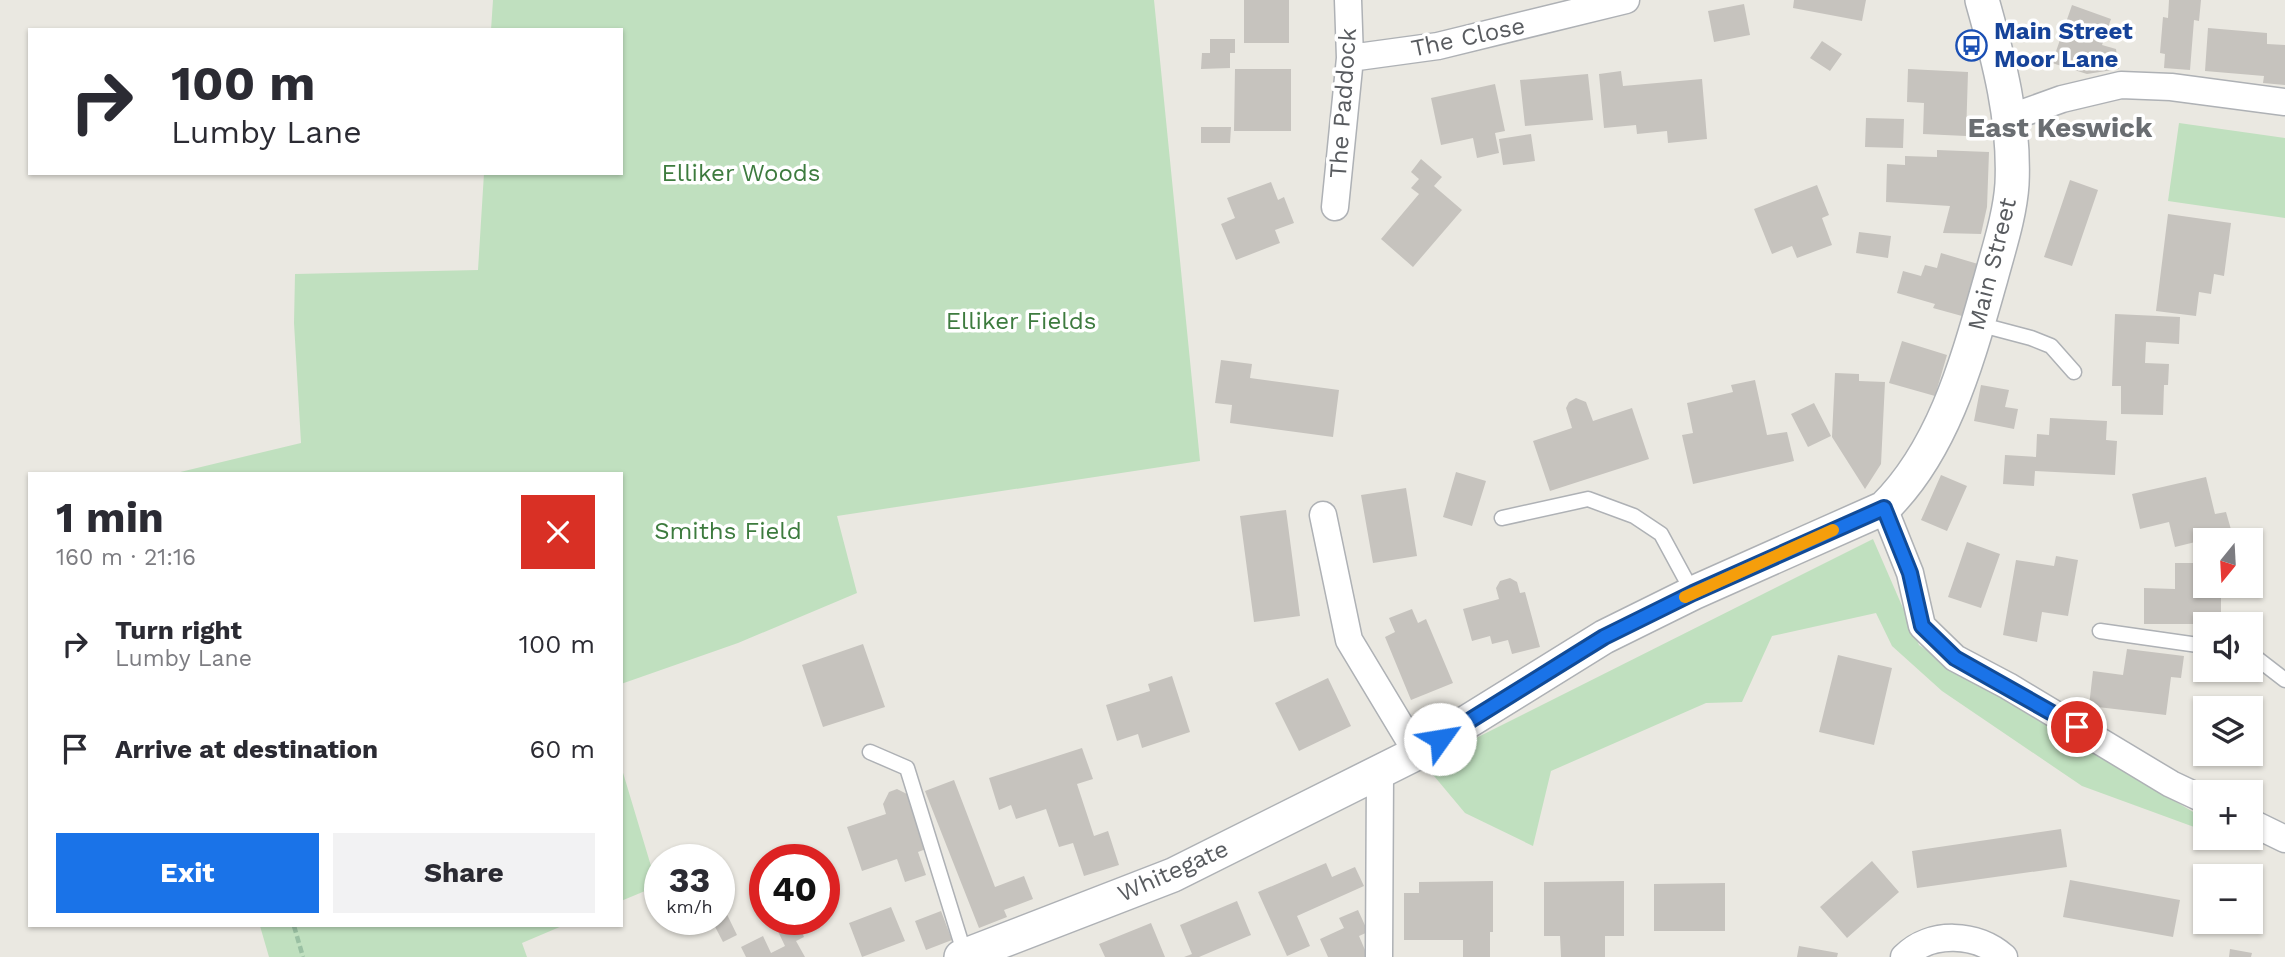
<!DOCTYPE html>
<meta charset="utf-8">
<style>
body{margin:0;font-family:"Work Sans",sans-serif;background:#f2f2f3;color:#2b2b33;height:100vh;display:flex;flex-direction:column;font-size:26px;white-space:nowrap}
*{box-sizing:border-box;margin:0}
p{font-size:23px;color:#7c7c81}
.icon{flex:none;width:38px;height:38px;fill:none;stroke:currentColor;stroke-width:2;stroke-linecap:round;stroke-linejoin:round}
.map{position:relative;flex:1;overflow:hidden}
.drawer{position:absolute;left:28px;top:472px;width:595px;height:455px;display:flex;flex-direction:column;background:#fff;border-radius:0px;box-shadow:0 2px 5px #0004}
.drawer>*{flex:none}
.top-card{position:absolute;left:28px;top:28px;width:595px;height:147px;border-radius:0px;box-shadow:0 2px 5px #0004;background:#fff;color:#2b2b33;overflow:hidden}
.needle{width:46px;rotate:198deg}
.tools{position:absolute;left:2193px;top:528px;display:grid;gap:14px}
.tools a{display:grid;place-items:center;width:70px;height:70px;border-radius:0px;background:#fff;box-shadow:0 2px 5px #0004;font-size:35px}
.speed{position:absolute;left:644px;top:844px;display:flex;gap:14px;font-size:35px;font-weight:700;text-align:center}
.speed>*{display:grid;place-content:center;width:91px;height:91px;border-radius:50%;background:#fff;box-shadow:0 2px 5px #0004;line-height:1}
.speed small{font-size:18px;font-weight:400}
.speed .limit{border:10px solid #d22;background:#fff;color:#111}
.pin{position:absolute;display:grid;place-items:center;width:60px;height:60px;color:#fff;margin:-30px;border:4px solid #fff;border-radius:50%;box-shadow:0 2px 7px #0007}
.me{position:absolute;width:77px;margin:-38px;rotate:58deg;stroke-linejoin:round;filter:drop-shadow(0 0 5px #0008)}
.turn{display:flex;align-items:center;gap:24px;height:147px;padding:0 28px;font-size:32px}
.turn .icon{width:91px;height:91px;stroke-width:2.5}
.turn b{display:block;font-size:49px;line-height:60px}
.round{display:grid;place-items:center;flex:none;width:74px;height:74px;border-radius:0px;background:#f2f2f3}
.overview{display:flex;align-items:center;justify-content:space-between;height:119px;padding:0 28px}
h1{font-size:42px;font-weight:700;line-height:52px}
.primary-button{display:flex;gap:14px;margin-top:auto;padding:14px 28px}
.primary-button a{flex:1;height:80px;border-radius:0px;background:#1a73e8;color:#fff;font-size:28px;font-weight:700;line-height:80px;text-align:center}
.primary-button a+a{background:#f2f2f3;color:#2b2b33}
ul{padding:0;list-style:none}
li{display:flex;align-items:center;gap:21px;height:105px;padding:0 28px}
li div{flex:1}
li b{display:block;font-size:26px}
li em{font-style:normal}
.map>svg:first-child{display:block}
</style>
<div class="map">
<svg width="2285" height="957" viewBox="0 0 2285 957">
<rect width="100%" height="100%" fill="#eae8e1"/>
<path fill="#c0e0bf" d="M 493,0 L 1154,0 L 1200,461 L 837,516 L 857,593 L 738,643 L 621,684 L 621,474 L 172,474 L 301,443 L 294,323 L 295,274 L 478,270 L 484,173 L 621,173 L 621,30 L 491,30 Z
M 2179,123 L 2285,138 L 2285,218 L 2168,201 Z
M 1873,539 L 1919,645 L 1991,692 L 2205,819 L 2205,831 L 2082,786 L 1942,691 L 1892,646 L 1876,613 L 1772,636 L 1742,702 L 1706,703 L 1551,771 L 1533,846 L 1465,813 L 1424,764 Z
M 621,766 L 657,886 L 621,901 Z
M 260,926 L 562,926 L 522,943 L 527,957 L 269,957 Z"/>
<path fill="#c6c3be" d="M 1244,0 L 1289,0 L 1289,43 L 1244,43 Z
M 1794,0 L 1866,0 L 1862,21 L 1793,8 Z
M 2169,0 L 2201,0 L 2199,21 L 2194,20 L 2190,70 L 2164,68 L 2165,54 L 2160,53 L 2163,17 L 2168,18 Z
M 1744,4 L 1750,35 L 1714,42 L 1708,11 Z
M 2072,5 L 2111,19 L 2102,45 L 2116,49 L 2119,69 L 2087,74 L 2052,63 Z
M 2208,28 L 2267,33 L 2267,44 L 2285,45 L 2285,85 L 2263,83 L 2264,76 L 2205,71 Z
M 1210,39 L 1235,39 L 1235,53 L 1230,53 L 1230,68 L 1201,69 L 1202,53 L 1210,53 Z
M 1822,41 L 1842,54 L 1830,71 L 1810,58 Z
M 1235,69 L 1291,69 L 1291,131 L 1234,131 Z
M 1908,69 L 1968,72 L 1966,136 L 1923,134 L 1924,103 L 1907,102 Z
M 1621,71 L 1623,86 L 1702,79 L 1707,139 L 1668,143 L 1667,131 L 1637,134 L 1636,125 L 1604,128 L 1599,74 Z
M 1588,74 L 1593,120 L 1525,126 L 1520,80 Z
M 1495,84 L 1505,131 L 1495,133 L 1499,153 L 1477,158 L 1473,138 L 1441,145 L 1431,98 Z
M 1866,118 L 1904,119 L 1903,148 L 1865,147 Z
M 1201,127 L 1231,127 L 1230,143 L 1201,143 Z
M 1531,134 L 1535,161 L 1503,165 L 1499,139 Z
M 1937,150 L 1989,152 L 1987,207 L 1981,234 L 1943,233 L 1950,206 L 1886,202 L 1887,164 L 1905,165 L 1905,156 L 1937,157 Z
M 1421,159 L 1442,177 L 1434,186 L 1462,210 L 1413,267 L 1381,239 L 1419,194 L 1411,188 L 1419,179 L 1411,172 Z
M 2070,180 L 2098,190 L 2072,266 L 2044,257 Z
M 1271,182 L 1278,200 L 1284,197 L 1294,223 L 1275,230 L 1280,243 L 1236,260 L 1221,224 L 1235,218 L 1227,198 Z
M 1817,185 L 1829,215 L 1822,218 L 1832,245 L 1797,258 L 1792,246 L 1772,254 L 1754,209 Z
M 2168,214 L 2231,223 L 2224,276 L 2214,274 L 2211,294 L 2199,292 L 2196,316 L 2156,311 Z
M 1859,232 L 1891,236 L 1888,258 L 1856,253 Z
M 1941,253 L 1978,264 L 1962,316 L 1933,308 L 1935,304 L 1897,293 L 1903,271 L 1921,276 L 1925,265 L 1937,268 Z
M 2115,314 L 2180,317 L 2179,344 L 2146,342 L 2145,363 L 2169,364 L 2168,385 L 2164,385 L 2163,415 L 2121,414 L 2121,386 L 2112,386 Z
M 1902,341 L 1947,355 L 1935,396 L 1889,383 Z
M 1221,360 L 1252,364 L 1250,378 L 1339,390 L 1333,437 L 1230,423 L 1232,405 L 1215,403 Z
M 1835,373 L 1859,374 L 1859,381 L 1885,382 L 1881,464 L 1865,489 L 1832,437 Z
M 1755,380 L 1767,435 L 1787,432 L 1794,461 L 1693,484 L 1682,435 L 1693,433 L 1687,403 L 1733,392 L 1731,385 Z
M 1981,385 L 2009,390 L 2005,407 L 2018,409 L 2014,429 L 1974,421 Z
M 1576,398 L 1586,402 L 1593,421 L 1632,408 L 1649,459 L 1550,491 L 1533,441 L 1572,428 L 1566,408 L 1569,402 Z
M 1814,403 L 1831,436 L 1808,447 L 1791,414 Z
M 2050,418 L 2107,421 L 2106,440 L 2117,441 L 2115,475 L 2035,471 L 2034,486 L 2003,484 L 2005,455 L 2036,457 L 2037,434 L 2049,435 Z
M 1456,472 L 1486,481 L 1472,526 L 1443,517 Z
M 1941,475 L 1967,486 L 1947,531 L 1921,520 Z
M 2206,477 L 2215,514 L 2226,512 L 2232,533 L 2175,547 L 2169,522 L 2140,529 L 2132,494 Z
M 1406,488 L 1417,556 L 1373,563 L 1361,495 Z
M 1286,510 L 1300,616 L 1254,622 L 1240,516 Z
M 1967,542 L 2000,554 L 1981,608 L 1948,597 Z
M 2056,556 L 2078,560 L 2068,616 L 2042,612 L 2037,642 L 2003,635 L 2016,560 L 2054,566 Z
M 2175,563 L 2205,563 L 2205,586 L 2221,586 L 2221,624 L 2144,624 L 2144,588 L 2175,589 Z
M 1510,578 L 1517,582 L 1520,593 L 1525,592 L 1540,647 L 1512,654 L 1508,640 L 1492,644 L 1490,636 L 1472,641 L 1463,609 L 1499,599 L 1496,588 L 1500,581 Z
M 1412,609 L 1418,623 L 1426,619 L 1453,683 L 1411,700 L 1385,637 L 1395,632 L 1389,618 Z
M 863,644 L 885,707 L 823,727 L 802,665 Z
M 2127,649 L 2184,656 L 2181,678 L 2171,677 L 2166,715 L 2089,706 L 2093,671 L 2123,675 Z
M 1838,655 L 1892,668 L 1874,745 L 1819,732 Z
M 1172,676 L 1190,732 L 1142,748 L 1138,734 L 1117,741 L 1106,705 L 1150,691 L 1148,684 Z
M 1328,678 L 1351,726 L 1299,751 L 1275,703 Z
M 1082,748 L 1093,779 L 1077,784 L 1094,836 L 1108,831 L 1119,865 L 1084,876 L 1073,843 L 1059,847 L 1046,809 L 1016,819 L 1011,805 L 999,810 L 989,778 Z
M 954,780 L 995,887 L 1024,876 L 1033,899 L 1004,910 L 1007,917 L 979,928 L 925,791 Z
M 897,789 L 909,795 L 926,849 L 918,852 L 926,875 L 905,882 L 897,859 L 862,871 L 847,827 L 886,814 L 883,804 L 889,792 Z
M 2061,829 L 2067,867 L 1917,888 L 1912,851 Z
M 1872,861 L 1899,892 L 1847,938 L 1820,907 Z
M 1326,863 L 1332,877 L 1355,867 L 1364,886 L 1297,916 L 1310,946 L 1287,956 L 1258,892 Z
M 2070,880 L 2180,900 L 2173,937 L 2063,917 Z
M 1493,881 L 1493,932 L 1490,932 L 1490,957 L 1463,957 L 1463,940 L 1404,940 L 1404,893 L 1419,893 L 1419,882 Z
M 1624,881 L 1624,936 L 1605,936 L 1605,957 L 1561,957 L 1560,936 L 1544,936 L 1544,882 Z
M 1725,883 L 1725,931 L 1654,931 L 1654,884 Z
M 824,893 L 834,913 L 824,918 Z
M 719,898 L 737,935 L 723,942 L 711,919 L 719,919 Z
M 1237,901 L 1251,935 L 1199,957 L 1184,957 L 1192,954 L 1180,925 Z
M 891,907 L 905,941 L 862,957 L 849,923 Z
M 1358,910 L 1368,932 L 1359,936 L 1368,957 L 1328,957 L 1320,939 L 1344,928 L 1339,918 Z
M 941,911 L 952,940 L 926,950 L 915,921 Z
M 777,919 L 824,919 L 801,930 L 804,937 L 796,941 L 805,957 L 746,957 L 741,947 L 763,936 L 771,953 L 785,946 L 773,921 Z
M 1151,923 L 1165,957 L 1105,957 L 1099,944 Z
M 1799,946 L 1838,953 L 1837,957 L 1797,957 Z
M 2230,949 L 2252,953 L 2251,957 L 2229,957 Z"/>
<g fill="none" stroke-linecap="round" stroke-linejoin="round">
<defs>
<path id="service" d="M 1978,324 L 2031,338 L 2051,346 L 2074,372
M 1502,518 L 1588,499 L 1634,516 L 1661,534 L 1693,593
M 2100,631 L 2205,646
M 2250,653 L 2285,680
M 870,752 L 907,768 L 965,955"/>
<path id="minor" d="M 1350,58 L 1438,46 L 1626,0
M 2009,118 L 2062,99 L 2121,85 L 2171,87 L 2285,102
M 1335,207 L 1350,58 L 1348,0
M 1884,508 L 1910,573 L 1922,626 L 1955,658 L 2008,686 L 2171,784 L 2205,800
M 1323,515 L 1349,640 L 1417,753
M 2250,822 L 2285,839
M 1379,957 L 1380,773
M 1904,957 C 1931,930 1977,933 2004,957"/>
<path id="tertiary" d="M 961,957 L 1173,875 L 1417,753 L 1604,637 L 1693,593 L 1884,508 C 1945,448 1968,358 1991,278 C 1999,248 2010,215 2012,184 C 2015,121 1999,60 1982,0"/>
</defs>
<use href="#service" stroke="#aeb1b5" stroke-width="17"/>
<use href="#minor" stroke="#aeb1b5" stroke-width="29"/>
<use href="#tertiary" stroke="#aeb1b5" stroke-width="36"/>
<path stroke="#9ac0a3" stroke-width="4.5" stroke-dasharray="7 3.5" stroke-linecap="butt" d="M 294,926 L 303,957"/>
<use href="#service" stroke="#fff" stroke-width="14"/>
<use href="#minor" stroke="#fff" stroke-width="26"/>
<use href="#tertiary" stroke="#fff" stroke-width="33"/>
</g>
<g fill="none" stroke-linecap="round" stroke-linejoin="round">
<defs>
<path id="route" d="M 1440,739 L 1604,637 L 1693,593 L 1884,508 L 1910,573 L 1922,626 L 1955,658 L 2077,727"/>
</defs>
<use href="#route" stroke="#114b97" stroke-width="18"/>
<use href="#route" stroke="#1a73e8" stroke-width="12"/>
<path stroke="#f59e0b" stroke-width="12" d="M 1685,597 L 1833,530"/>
</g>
<defs>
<symbol id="bus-ring" viewBox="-11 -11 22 22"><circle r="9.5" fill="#fff" stroke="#1a4fb4" stroke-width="1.5"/><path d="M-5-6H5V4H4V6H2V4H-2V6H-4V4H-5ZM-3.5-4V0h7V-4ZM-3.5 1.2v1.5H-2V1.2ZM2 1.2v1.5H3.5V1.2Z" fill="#1a4fb4"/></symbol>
</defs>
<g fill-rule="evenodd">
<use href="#bus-ring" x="1954" y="28" width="35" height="35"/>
</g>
<g text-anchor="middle" stroke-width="7" stroke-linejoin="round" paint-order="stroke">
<g font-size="24" font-weight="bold" fill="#164399" stroke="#fff" text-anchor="start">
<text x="1994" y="39">Main Street<tspan x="1994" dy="28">Moor Lane</tspan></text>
</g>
<g font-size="24" fill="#595c60" stroke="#fff">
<text transform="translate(1468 37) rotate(-12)" y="8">The Close</text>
<text transform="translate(1343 103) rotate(-86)" y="8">The Paddock</text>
<text transform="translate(1992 264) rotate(-76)" y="8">Main Street</text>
<text transform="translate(1173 871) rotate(-24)" y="8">Whitegate</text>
</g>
<g font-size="24" fill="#3d7b3e" stroke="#fff">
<text x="741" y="181">Elliker Woods</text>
<text x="1021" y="329">Elliker Fields</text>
<text x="728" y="539">Smiths Field</text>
</g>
<g font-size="28" font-weight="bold" fill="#6a6e72" stroke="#fff">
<text x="2060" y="137">East Keswick</text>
</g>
</g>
</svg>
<div class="tools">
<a><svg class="needle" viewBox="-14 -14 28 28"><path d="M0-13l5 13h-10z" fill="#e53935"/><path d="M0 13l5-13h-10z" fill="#7c7c81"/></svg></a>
<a><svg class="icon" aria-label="sound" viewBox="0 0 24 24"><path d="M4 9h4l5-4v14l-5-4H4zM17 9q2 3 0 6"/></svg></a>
<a><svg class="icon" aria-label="layers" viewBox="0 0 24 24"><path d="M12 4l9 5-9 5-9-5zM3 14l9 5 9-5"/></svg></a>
<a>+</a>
<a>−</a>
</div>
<div class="speed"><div>33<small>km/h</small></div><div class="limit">40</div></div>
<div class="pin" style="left:2077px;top:727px;background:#d93025"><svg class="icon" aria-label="arrive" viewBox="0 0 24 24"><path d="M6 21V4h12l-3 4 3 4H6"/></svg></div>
<svg class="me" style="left:1440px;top:739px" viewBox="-20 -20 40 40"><circle r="19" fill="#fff"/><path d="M0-13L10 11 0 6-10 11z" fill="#1a73e8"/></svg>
<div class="top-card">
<div class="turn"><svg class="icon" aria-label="right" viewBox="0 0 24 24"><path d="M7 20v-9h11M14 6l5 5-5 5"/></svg><div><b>100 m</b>Lumby Lane</div></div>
</div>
<section class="drawer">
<div class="overview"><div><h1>1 min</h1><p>160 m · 21:16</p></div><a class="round" style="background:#d93025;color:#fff"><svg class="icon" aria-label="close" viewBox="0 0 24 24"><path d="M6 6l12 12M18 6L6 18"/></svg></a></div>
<ul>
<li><svg class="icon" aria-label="right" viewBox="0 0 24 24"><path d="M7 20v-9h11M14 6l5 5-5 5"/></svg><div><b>Turn right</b><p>Lumby Lane</p></div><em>100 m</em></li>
<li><svg class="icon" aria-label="arrive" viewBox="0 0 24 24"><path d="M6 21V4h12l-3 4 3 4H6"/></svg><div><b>Arrive at destination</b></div><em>60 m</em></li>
</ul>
<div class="primary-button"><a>Exit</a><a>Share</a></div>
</section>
</div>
